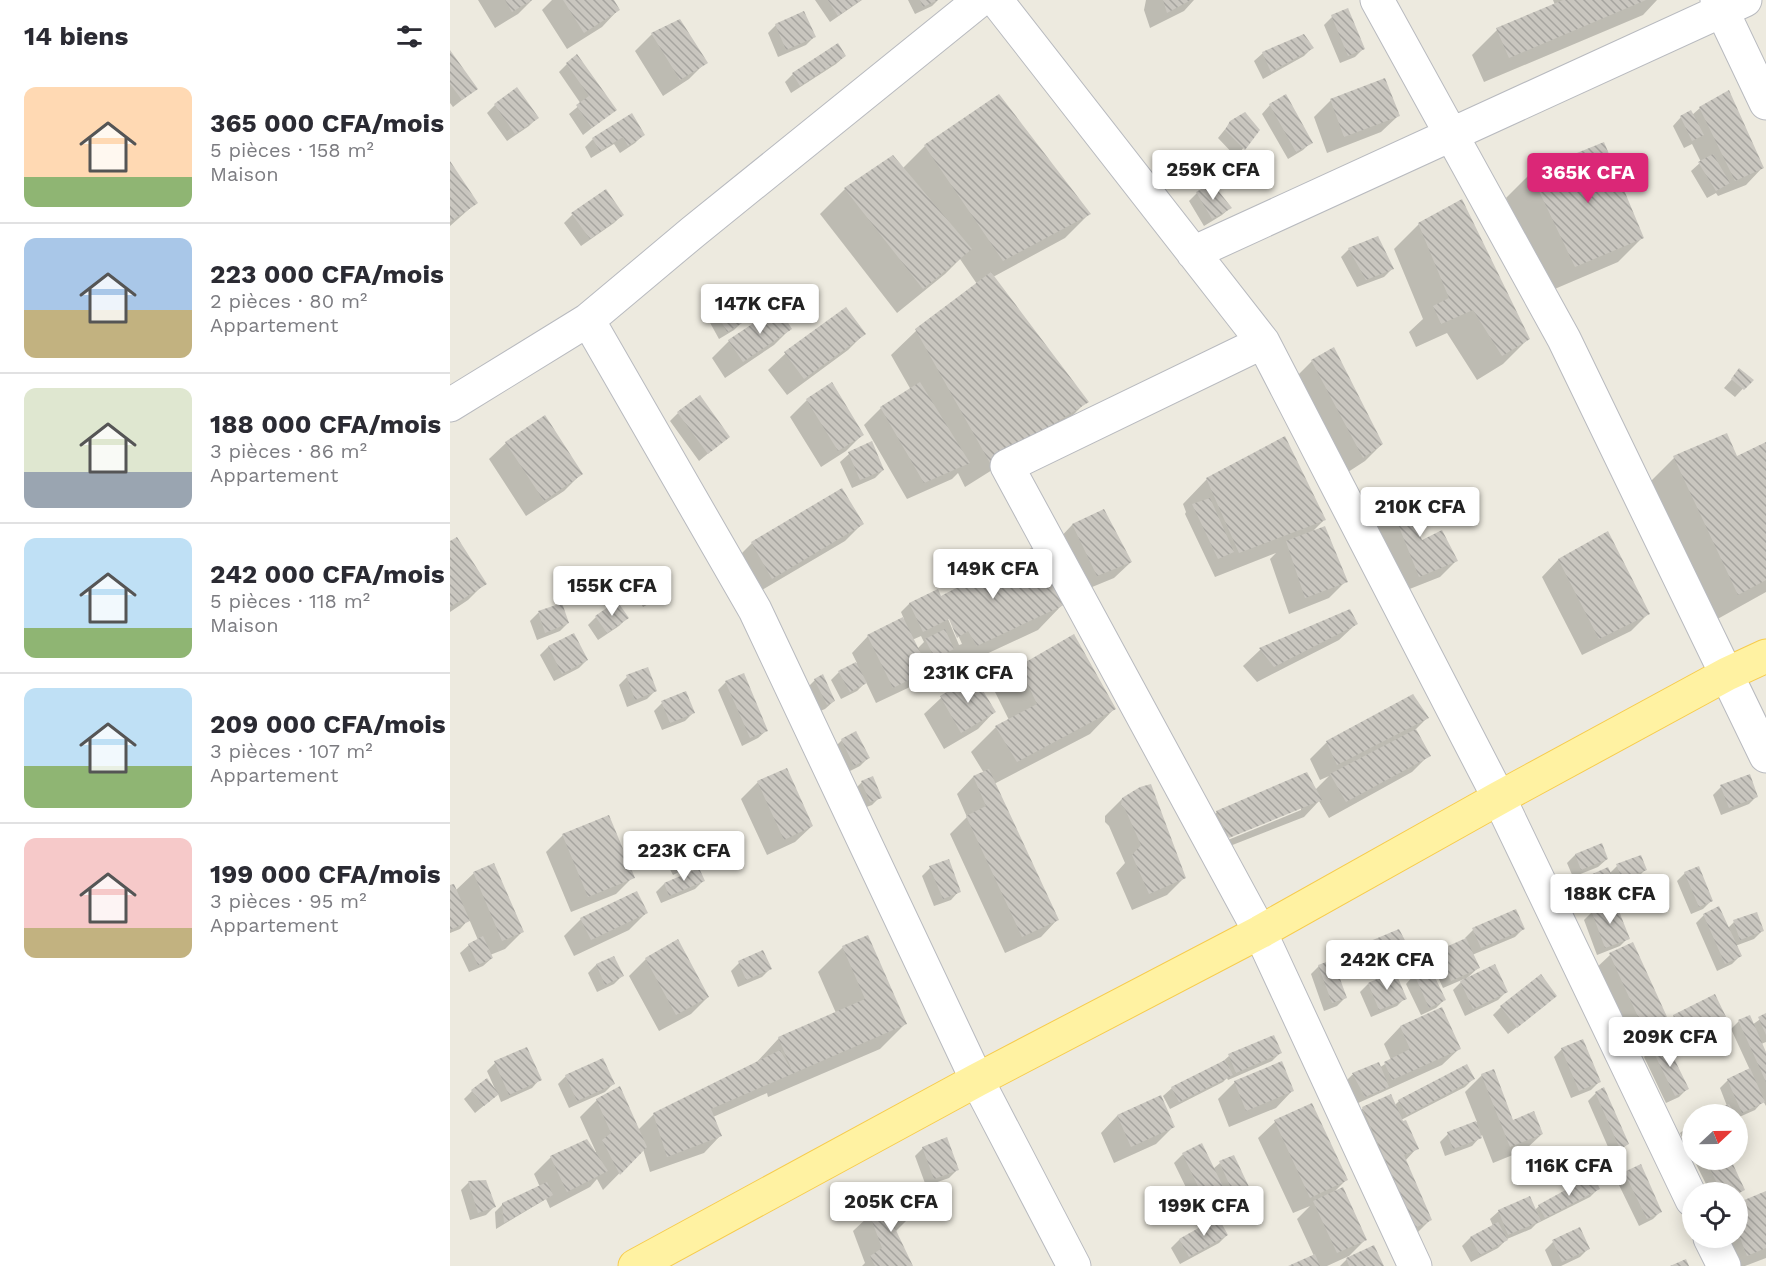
<!DOCTYPE html>
<html lang="fr">
<head>
<meta charset="utf-8">
<style>
	body { margin:0; font-family:"Work Sans",sans-serif; background:#f2f2f3; color:#2b2b33; height:100vh; display:flex; flex-direction:column; font-size:22px; white-space:nowrap }
	* { box-sizing:border-box; margin:0 }
	p { font-size:20px; color:#7c7c81 }
	.icon { flex:none; width:33px; height:33px; fill:none; stroke:currentColor; stroke-width:2; stroke-linecap:round; stroke-linejoin:round }
	.map { position:relative; flex:1; overflow:hidden }
	.side { display:flex; flex-direction:column; background:#fff; width:450px }
	.side>* { flex:none }
	.needle { width:39px; rotate:68deg }
	.buttons { position:absolute; left:1232px; top:1104px; display:grid; gap:12px }
	.buttons a { display:grid; place-items:center; width:66px; height:66px; border-radius:50%; background:#fff; box-shadow:0 3px 15px #0003; font-size:30px }
	.price { position:absolute; translate:-50% -51px; padding:0 14px; border-radius:6px; background:#fff; color:#222; font-size:20px; line-height:39px; filter:drop-shadow(0 2px 3px #0008) }
	.price::after { content:''; position:absolute; left:50%; top:36px; width:18px; height:14px; margin-left:-9px; background:inherit; clip-path:polygon(0 0,100% 0,50% 100%) }
	.price.current { background:#db2777; color:#fff }
	ul { padding:0; list-style:none }
	li { display:flex; align-items:center; gap:18px; height:150px; padding:0 24px }
	li+li { border-top:2px solid #e1e1e2 }
	li span { display:grid; place-items:center; flex:none; width:168px; height:120px; border-radius:12px; color:#555 }
	li>.icon { margin-inline-start:auto }
	span .icon { width:72px; height:72px; fill:#fffc; stroke-width:1 }
	li b { font-size:26px }
	h2 { display:flex; justify-content:space-between; align-items:center; height:72px; padding:0 24px; font-size:26px }
	main { display:flex; flex:1; min-height:0 }
	.map>svg:first-child { display:block }
	.shadow { fill:#0003; fill-rule:evenodd }
	.building { fill:url(#building-back-hatch) }
	.lines { fill:none; stroke-linecap:round; stroke-linejoin:round }
	.minor-casing { stroke:#b8babf; stroke-width:35 }
	.major-casing { stroke:#f7cc4d; stroke-width:35 }
	.minor { stroke:#fff; stroke-width:33 }
	.major { stroke:#fff2a2; stroke-width:33 }
</style>
</head>
<body>
<main>
<section class="side">
<h2>14 biens<svg class="icon" aria-label="filters" viewBox="0 0 24 24"><path d="M4 7h16M4 17h16"/><circle cx="9" cy="7" r="2"/><circle cx="15" cy="17" r="2"/></svg></h2>
<ul>
<li><span style="background:linear-gradient(#ffd9b3 75%,#8fb573 0)"><svg class="icon" aria-label="home" viewBox="0 0 24 24"><path d="M3 11l9-7 9 7M6 9v11h12V9"/></svg></span><div><b>365 000 CFA/mois</b><p>5 pièces · 158 m²</p><p>Maison</p></div></li>
<li><span style="background:linear-gradient(#a9c7e8 60%,#c2b280 0)"><svg class="icon" aria-label="home" viewBox="0 0 24 24"><path d="M3 11l9-7 9 7M6 9v11h12V9"/></svg></span><div><b>223 000 CFA/mois</b><p>2 pièces · 80 m²</p><p>Appartement</p></div></li>
<li><span style="background:linear-gradient(#dfe7d0 70%,#9aa5b1 0)"><svg class="icon" aria-label="home" viewBox="0 0 24 24"><path d="M3 11l9-7 9 7M6 9v11h12V9"/></svg></span><div><b>188 000 CFA/mois</b><p>3 pièces · 86 m²</p><p>Appartement</p></div></li>
<li><span style="background:linear-gradient(#bfe0f5 75%,#8fb573 0)"><svg class="icon" aria-label="home" viewBox="0 0 24 24"><path d="M3 11l9-7 9 7M6 9v11h12V9"/></svg></span><div><b>242 000 CFA/mois</b><p>5 pièces · 118 m²</p><p>Maison</p></div></li>
<li><span style="background:linear-gradient(#bfe0f5 65%,#8fb573 0)"><svg class="icon" aria-label="home" viewBox="0 0 24 24"><path d="M3 11l9-7 9 7M6 9v11h12V9"/></svg></span><div><b>209 000 CFA/mois</b><p>3 pièces · 107 m²</p><p>Appartement</p></div></li>
<li><span style="background:linear-gradient(#f6c9c9 75%,#c2b280 0)"><svg class="icon" aria-label="home" viewBox="0 0 24 24"><path d="M3 11l9-7 9 7M6 9v11h12V9"/></svg></span><div><b>199 000 CFA/mois</b><p>3 pièces · 95 m²</p><p>Appartement</p></div></li>
</ul>
</section>
<div class="map">
<svg width="1316" height="1266" viewBox="0 0 1316 1266">
	<defs>
		<pattern id="building-back-hatch" width="6" height="6" patternUnits="userSpaceOnUse" patternTransform="scale(1.5)"><rect width="6" height="6" fill="#c9c6bf"/><path d="M-1 5l2 2M0 0l6 6M5-1l2 2" fill="none" stroke="#a6a49f"/></pattern>
	</defs>
	<rect width="100%" height="100%" fill="#edeadf"/>
	<path class="shadow" d="M28 0H82L68 14 45 28Z
		M102 0H162L168 10 152 27 117 49 92 10Z
		M365 0H412L380 22Z
		M458 0H488L482 6 465 14Z
		M696 0H744L734 11 700 28 694 10Z
		M1103 0H1207L1193 15 1034 82 1022 55 1047 30 1105 5Z
		M882 17 913 49 905 57 890 63 874 25Z
		M326 25 364 37 356 45 328 57 318 33Z
		M202 34 256 62 239 79 213 96 185 51Z
		M862 48 854 56 813 79 804 61 813 53Z
		M0 52 26 89 3 107 0 103Z
		M395 56 386 64 341 93 335 82 343 74Z
		M117 64 165 110 133 135 119 114 131 104 109 72Z
		M548 96 639 214 615 238 543 277 637 401 612 426 515 487 508 473 502 479 457 499 414 425 431 408 461 390 441 355 466 331 527 284 510 259 495 274 447 313 370 214 395 189 452 169 475 146Z
		M881 100 948 116 931 132 877 153 864 117Z
		M45 105 87 118 79 126 57 141 37 113Z
		M820 105 861 142 853 150 838 159 812 114Z
		M1250 108 1312 168 1296 185 1268 196 1266 193 1257 198 1241 171 1251 162 1242 144 1234 148 1223 126 1231 117 1242 115Z
		M781 122 808 130 786 157 768 138Z
		M193 135 185 143 170 153 164 144 141 158 135 147 143 139Z
		M0 164 26 203 0 226Z
		M1081 173 1193 237 1168 262 1100 291 1056 198Z
		M762 185 780 208 772 215 754 226 739 201 747 193Z
		M122 215H172L164 223 131 246 114 223Z
		M969 224 1078 339 1053 364 1027 380 997 333 966 347 959 332 973 319 944 249Z
		M899 249 942 269 934 277 907 287 891 257Z
		M261 302 292 322 284 330 269 339 253 310Z
		M327 309 340 329 324 345 275 378 262 358 279 341Z
		M414 334 398 350 337 395 318 370 335 354Z
		M862 361 932 444 915 461 895 474 845 378Z
		M1290 370 1301 380 1285 397 1274 388Z
		M381 384 412 435 396 451 371 467 340 417 357 400Z
		M228 413 278 437 249 461 220 421Z
		M56 443 131 474 114 491 76 516 39 459Z
		M421 443 433 470 425 478 402 488 390 462 399 454Z
		M1316 444V592L1255 626 1192 490 1224 458H1287Z
		M757 479 874 520 861 533 896 581 879 598 839 614 820 559 826 553 765 577 735 514 736 512 733 504Z
		M392 490 412 524 395 541 305 594 285 560 302 543Z
		M937 495 971 543 1006 561 990 577 952 592 920 512Z
		M653 511 681 562 664 578 630 592 606 542 622 525Z
		M1157 533 1198 614 1181 631 1132 655 1092 577 1108 560Z
		M0 543 35 583 18 600 0 612Z
		M191 581 217 590 209 598 193 607 183 589Z
		M159 582 181 589 172 598 157 604 151 591Z
		M487 591 490 598 612 605 588 630 502 670 494 657 476 666 477 670 460 687 426 703 416 682 407 691 391 699 381 680 389 672 407 663 402 653 418 636 454 619 451 612 459 604ZM500 617 512 644 509 645 498 619ZM471 636 474 642 467 649 462 640Z
		M111 605 118 623 110 631 87 640 80 621 88 613Z
		M899 611 906 624 889 640 807 682 793 666 810 650Z
		M146 617 177 618 169 626 148 640 138 625Z
		M123 635 137 660 129 668 104 681 90 655 98 647Z
		M570 667 664 709 640 734 544 784 607 920 591 937 555 953 500 834 517 817 507 794 523 777 534 773 521 752 546 727 559 720 545 692Z
		M177 677 205 691 197 699 177 707 169 685Z
		M524 678 544 712 528 729 494 749 474 714 491 698Z
		M365 680 384 701 375 709 368 712 357 688Z
		M276 682 317 730 308 738 292 746 268 690Z
		M963 696 977 718 965 730 979 755 962 772 879 818 869 801 854 817 762 853 750 829 767 812 865 790 879 776 870 780 860 759 876 743ZM851 807V810L773 842 772 839Z
		M212 703 243 713 235 721 212 730 204 711Z
		M392 740 418 758 410 766 396 773 384 748Z
		M308 782 362 826 345 842 317 855 291 799Z
		M412 782 430 797 422 805 411 809 404 790Z
		M1271 787 1307 796 1299 804 1271 815 1263 795Z
		M672 799 734 878 717 895 682 910 666 873 675 863 659 826 655 822V816Z
		M113 835 183 877 166 894 121 912 96 852Z
		M1151 845 1157 859 1148 867 1123 877 1117 863 1125 855Z
		M224 854 247 859 239 867 223 875 216 862Z
		M1167 866 1196 869 1188 877 1164 886 1167 891 1159 899 1132 911 1122 889 1130 881 1159 874Z
		M480 868 509 891 501 900 484 906 472 876Z
		M24 873 72 932 55 949 40 955 42 958 33 966 19 972 10 953 19 945 28 940 19 919 10 929 0 933V887L5 891Z
		M1235 873 1261 901 1253 909 1241 914 1227 881Z
		M253 881 245 889 211 903 206 892 214 884Z
		M1142 912 1178 938 1170 946 1147 955 1134 920Z
		M196 913 179 930 124 956 114 936 131 919Z
		M1254 915 1278 928 1284 922 1312 931 1304 939 1285 946 1290 956 1282 964 1267 971 1246 923Z
		M1073 929 1065 937 1022 955 1028 968 1016 979 1056 992 1048 1000 1015 1016 1003 990 1014 979 993 988 980 960 988 952 1016 939 1015 938 1023 930Z
		M227 941 258 997 241 1014 209 1031 179 976 196 959Z
		M1182 944 1218 1022 1224 1016 1277 1022 1269 1031 1230 1051 1220 1031 1205 1046 1237 1089 1229 1097 1216 1103 1194 1057 1202 1048 1183 1057 1143 971 1160 955Z
		M956 946 948 954 908 972 899 956 907 948Z
		M393 947 455 1024 430 1049 318 1097 317 1093 263 1117 270 1136 254 1153 200 1172 193 1149 153 1190 147 1179 140 1187 100 1208 96 1199 46 1229 45 1212 53 1204 90 1187 84 1174 101 1157 146 1152 130 1117 147 1100 188 1130 204 1114 305 1064 329 1038 386 1013 368 972Z
		M289 963 320 969 312 977 288 987 281 971Z
		M146 965 172 976 164 984 147 992 138 973Z
		M869 966 901 971 889 980 895 998 887 1006 874 1011 861 974Z
		M980 969 994 1000 986 1008 971 1015 956 984 964 975Z
		M918 984 955 998 947 1006 921 1017 910 992Z
		M1097 1004 1058 1034 1043 1015 1051 1007Z
		M991 1009 1009 1049 992 1065 906 1104 894 1083 902 1075 928 1064 929 1068 941 1060 934 1044 950 1027Z
		M1316 1015V1042L1311 1044 1316 1055V1106L1313 1101 1305 1110 1287 1118V1114H1260L1277 1106 1270 1088 1278 1080 1300 1070 1281 1029 1289 1021 1302 1025Z
		M1112 1049 1149 1082 1141 1090 1121 1098 1104 1057Z
		M830 1053 822 1061 778 1080 777 1078 773 1082 720 1109 713 1096 722 1088 770 1064 779 1056Z
		M45 1063 90 1079 82 1088 51 1102 48 1094 25 1113 14 1099 22 1091 45 1089 37 1071Z
		M1032 1075 1062 1122 1092 1134 1075 1150 1043 1163 1032 1135 1022 1146 995 1156 990 1142 998 1134 1027 1122 1015 1092Z
		M116 1076 163 1084 155 1092 119 1108 108 1084Z
		M1023 1079 1015 1087 951 1120 967 1148 955 1161 981 1219 964 1236 896 1125 913 1108 945 1105 949 1101Z
		M785 1082 842 1091 826 1108 779 1127 768 1099Z
		M1146 1093 1177 1144 1169 1152 1162 1156 1138 1101Z
		M710 1097 723 1127 706 1144 664 1163 651 1133 667 1116Z
		M825 1122 897 1179 883 1193 916 1239 899 1256 877 1266H841L864 1256 847 1219 860 1206 843 1213 808 1138Z
		M1242 1123V1145L1237 1148 1230 1133Z
		M751 1145 763 1169 770 1163 805 1204 797 1212 783 1218 775 1201 769 1207 750 1216 724 1163 732 1155Z
		M473 1148 507 1170 499 1178 476 1186 465 1156Z
		M1244 1160H1279L1293 1189 1287 1196V1192H1260Z
		M1175 1173 1211 1211 1203 1219 1189 1226 1167 1181Z
		M19 1182 44 1207 36 1215 20 1220 11 1190Z
		M1148 1189 1140 1197 1086 1224 1081 1229 1057 1239 1048 1248 1021 1262 1012 1246 1020 1238 1043 1226 1040 1219 1049 1211 1085 1210 1089 1206Z
		M1316 1193V1258L1295 1266H1278L1267 1238H1287V1205Z
		M420 1215H462L445 1232 461 1266H412L415 1263 403 1231Z
		M768 1219 777 1235 769 1243 730 1264 721 1248 729 1240Z
		M1103 1242 1138 1249 1130 1257 1111 1266H1102L1095 1250Z
		M897 1259 932 1266H890Z"/>
	<path class="building" d="M55 0H82L62 12Z
		M113 0H164L170 10 134 33Z
		M378 0H411L388 16Z
		M470 0H488L473 7Z
		M713 0H741L717 13Z
		M1113 0H1196L1059 58 1046 28Z
		M898 8 915 49 898 56 881 15Z
		M354 11 366 37 336 50 325 24Z
		M230 19 258 63 230 80 201 33Z
		M854 34 864 48 821 72 812 52Z
		M388 43 396 56 350 86 342 73Z
		M0 50 28 89 12 100 0 84Z
		M127 54 167 110 142 128 126 105 139 96 116 63Z
		M935 78 950 116 894 137 880 99Z
		M67 87 89 118 65 134 44 104Z
		M1279 90 1314 168 1285 181 1249 107Z
		M549 94 641 214 553 261 474 145Z
		M836 94 863 143 846 152 819 104Z
		M1241 110 1254 135 1242 141 1230 116Z
		M795 112 810 130 795 150 775 130 780 121Z
		M182 113 195 135 178 146 173 137 150 151 142 138Z
		M1154 142 1194 238 1125 267 1080 172Z
		M1263 154 1280 183 1266 191 1248 162Z
		M443 155 522 249 473 289 394 188Z
		M0 161 28 203 0 222Z
		M762 183 782 208 762 219 746 192Z
		M156 189 174 215 140 239 121 213Z
		M1012 199 1080 339 1052 356 1023 310 991 324 983 306 999 298 968 223Z
		M928 236 944 269 916 280 898 248Z
		M541 272 639 402 540 463 465 329Z
		M277 291 294 322 277 332 260 301Z
		M328 307 342 329 293 362 278 340Z
		M396 307 416 334 354 379 334 352Z
		M884 347 933 444 913 458 861 360Z
		M1289 368 1304 380 1294 390 1281 379Z
		M382 382 414 435 388 451 356 399Z
		M470 382 520 463 474 483 430 407Z
		M250 395 280 437 258 454 227 412Z
		M95 415 133 474 94 501 55 442Z
		M1277 433 1287 456 1316 442V580L1288 595 1223 456Z
		M835 436 876 520 789 553 756 478Z
		M422 441 434 470 410 480 398 452Z
		M952 487 972 540 992 530 1008 561 969 577 936 494Z
		M392 488 414 524 322 579 301 542Z
		M760 498 784 552 768 559 742 504Z
		M654 509 682 562 647 576 622 524Z
		M875 526 898 582 855 598 836 541Z
		M1158 531 1200 614 1149 639 1108 559Z
		M7 537 37 584 0 607V541Z
		M585 546 614 605 527 646 518 631 507 638 499 619 473 632 459 603 488 589 491 596Z
		M208 571 219 590 201 600 190 580Z
		M175 573 182 590 165 597 158 581Z
		M167 601 179 618 157 633 145 616Z
		M112 603 119 623 95 633 88 611Z
		M900 609 908 624 824 667 809 648Z
		M453 617 479 670 443 688 417 635Z
		M495 629 504 649 485 659 475 639Z
		M124 633 138 660 112 674 98 646Z
		M624 634 666 709 567 762 545 726 587 704 569 666Z
		M406 662 417 683 400 692 388 671Z
		M198 667 207 691 185 700 176 675Z
		M294 673 318 731 300 738 275 681Z
		M373 674 385 701 377 705 364 679Z
		M524 676 546 712 511 733 490 696Z
		M236 691 245 713 220 723 211 701Z
		M963 694 979 718 887 765 876 741Z
		M966 729 981 756 896 802 880 774Z
		M406 731 420 758 404 766 391 739Z
		M337 768 363 826 334 840 307 781Z
		M539 769 609 920 572 937 516 816 536 806 523 776Z
		M857 772 872 800 779 838 766 811Z
		M1300 774 1308 797 1279 808 1270 785Z
		M423 776 432 798 420 802 411 781Z
		M701 784 736 878 699 894 682 855 691 845 675 809 671 805 672 798 690 787Z
		M159 815 185 878 138 897 112 834Z
		M1152 843 1158 859 1131 870 1125 854Z
		M241 844 249 859 232 868 223 853Z
		M1191 855 1197 870 1172 879 1166 864Z
		M499 859 511 892 493 899 479 866Z
		M44 863 74 932 52 941 23 872Z
		M1249 866 1263 901 1249 907 1234 872Z
		M1158 867 1169 891 1140 904 1129 880Z
		M249 868 255 881 219 896 214 883Z
		M4 884 20 921 0 930V885Z
		M187 891 198 913 141 940 130 918Z
		M1165 901 1180 939 1155 948 1141 910Z
		M1269 906 1292 956 1275 964 1253 914Z
		M1066 909 1075 929 1031 948 1022 928Z
		M1307 912 1314 931 1290 940 1283 920Z
		M949 929 958 946 917 965 906 947Z
		M418 935 457 1024 261 1109 272 1136 217 1157 203 1113 330 1050 343 1073 328 1037 415 999 392 946Z
		M33 936 43 958 28 965 18 944Z
		M1016 938 1030 968 1001 981 987 951Z
		M228 939 259 997 226 1015 195 958Z
		M1183 942 1223 1030 1199 1041 1159 953Z
		M313 950 322 969 296 980 288 961Z
		M896 955 902 971 889 976 897 998 882 1003 868 965Z
		M164 956 174 976 155 985 146 964Z
		M1045 964 1058 992 1023 1009 1010 981Z
		M980 967 996 1000 979 1008 964 974Z
		M945 971 957 999 929 1010 918 983Z
		M1091 974 1107 996 1067 1028 1050 1006Z
		M1265 994 1279 1023 1238 1044 1223 1015Z
		M992 1007 1011 1049 942 1080 934 1062 960 1049 950 1026Z
		M1316 1013V1035L1308 1017Z
		M1300 1015 1316 1052V1082L1288 1020Z
		M824 1035 832 1053 786 1073 778 1054Z
		M1133 1039 1151 1082 1129 1091 1111 1048Z
		M1215 1040 1239 1089 1225 1096 1201 1047Z
		M77 1047 92 1080 59 1095 44 1061Z
		M153 1058 165 1084 127 1101 115 1075Z
		M775 1060 783 1075 729 1102 721 1087Z
		M832 1061 844 1091 796 1111 784 1081Z
		M929 1062 939 1087 915 1097 902 1073Z
		M1017 1064 1025 1079 957 1115 948 1100Z
		M1300 1068 1315 1102 1292 1113 1277 1079Z
		M1044 1069 1063 1120 1084 1111 1093 1134 1060 1147 1031 1074Z
		M37 1078 49 1094 34 1106 21 1090Z
		M170 1086 197 1147 170 1175 152 1140 161 1133 146 1099Z
		M1154 1087 1179 1144 1170 1149 1145 1092Z
		M941 1094 953 1121 956 1120 969 1149 954 1155 982 1220 965 1228 912 1107Z
		M711 1095 725 1127 681 1147 667 1115Z
		M862 1103 898 1180 860 1198 824 1120Z
		M1279 1104 1285 1114H1256Z
		M1026 1121 1032 1138 1003 1149 997 1132Z
		M1242 1121V1134L1237 1123Z
		M497 1137 509 1170 484 1179 472 1147Z
		M137 1139 158 1171 117 1192 100 1156Z
		M752 1143 779 1199 759 1209 732 1153Z
		M784 1155 807 1204 791 1211 769 1161Z
		M1256 1160H1281L1295 1190 1287 1194 1271 1192Z
		M1191 1164 1212 1212 1197 1219 1174 1172Z
		M1143 1175 1150 1189 1095 1218 1088 1205Z
		M36 1180 46 1207 28 1213 18 1181Z
		M97 1182 103 1195 54 1223 52 1203Z
		M893 1187 917 1240 887 1253 863 1201Z
		M1316 1191V1248L1297 1256 1287 1230V1203Z
		M457 1194 464 1216 443 1224 463 1266H425L420 1256 432 1248 419 1213Z
		M1080 1196 1091 1221 1058 1235 1048 1210Z
		M768 1217 778 1235 739 1257 729 1239Z
		M1048 1222 1058 1240 1030 1255 1020 1237Z
		M1130 1227 1140 1249 1112 1262 1102 1240Z
		M924 1245 934 1266H899L896 1258Z
		M865 1254 870 1266H838Z
		M1236 1259 1239 1266H1220Z"/>
	<g class="lines">
		<defs>
			<path id="minor" d="M546 0 813 342 1049 798 1242 1200
				M927 0 1114 339 1316 756
				M1267 0 1316 103
				M743 253 1295 0
				M138 320 305 610 527 1080 624 1266
				M813 342 557 466 810 932 965 1266
				M0 405 138 320 243 232 530 0
				M1260 1238 1274 1266"/>
			<path id="major" d="M185 1266 527 1080 810 932 1049 798 1277 674 1316 656"/>
		</defs>
		<use href="#minor" class="minor-casing"/>
		<use href="#major" class="major-casing"/>
		<use href="#minor" class="minor"/>
		<use href="#major" class="major"/>
	</g>
</svg>
<div class="buttons">
<a><svg class="needle" viewBox="-14 -14 28 28"><path d="M0-13l5 13h-10z" fill="#e53935"/><path d="M0 13l5-13h-10z" fill="#7c7c81"/></svg></a>
<a><svg class="icon" aria-label="locate" viewBox="0 0 24 24"><circle cx="12" cy="12" r="6"/><path d="M12 2v4M12 18v4M2 12h4M18 12h4"/></svg></a>
</div>
<b class="price" style="left:763px;top:201px">259K CFA</b>
<b class="price current" style="left:1138px;top:204px">365K CFA</b>
<b class="price" style="left:310px;top:335px">147K CFA</b>
<b class="price" style="left:970px;top:538px">210K CFA</b>
<b class="price" style="left:543px;top:600px">149K CFA</b>
<b class="price" style="left:162px;top:617px">155K CFA</b>
<b class="price" style="left:518px;top:704px">231K CFA</b>
<b class="price" style="left:234px;top:882px">223K CFA</b>
<b class="price" style="left:1160px;top:925px">188K CFA</b>
<b class="price" style="left:937px;top:991px">242K CFA</b>
<b class="price" style="left:1220px;top:1068px">209K CFA</b>
<b class="price" style="left:1119px;top:1197px">116K CFA</b>
<b class="price" style="left:441px;top:1233px">205K CFA</b>
<b class="price" style="left:754px;top:1237px">199K CFA</b>
</div>
</main>
</body>
</html>
